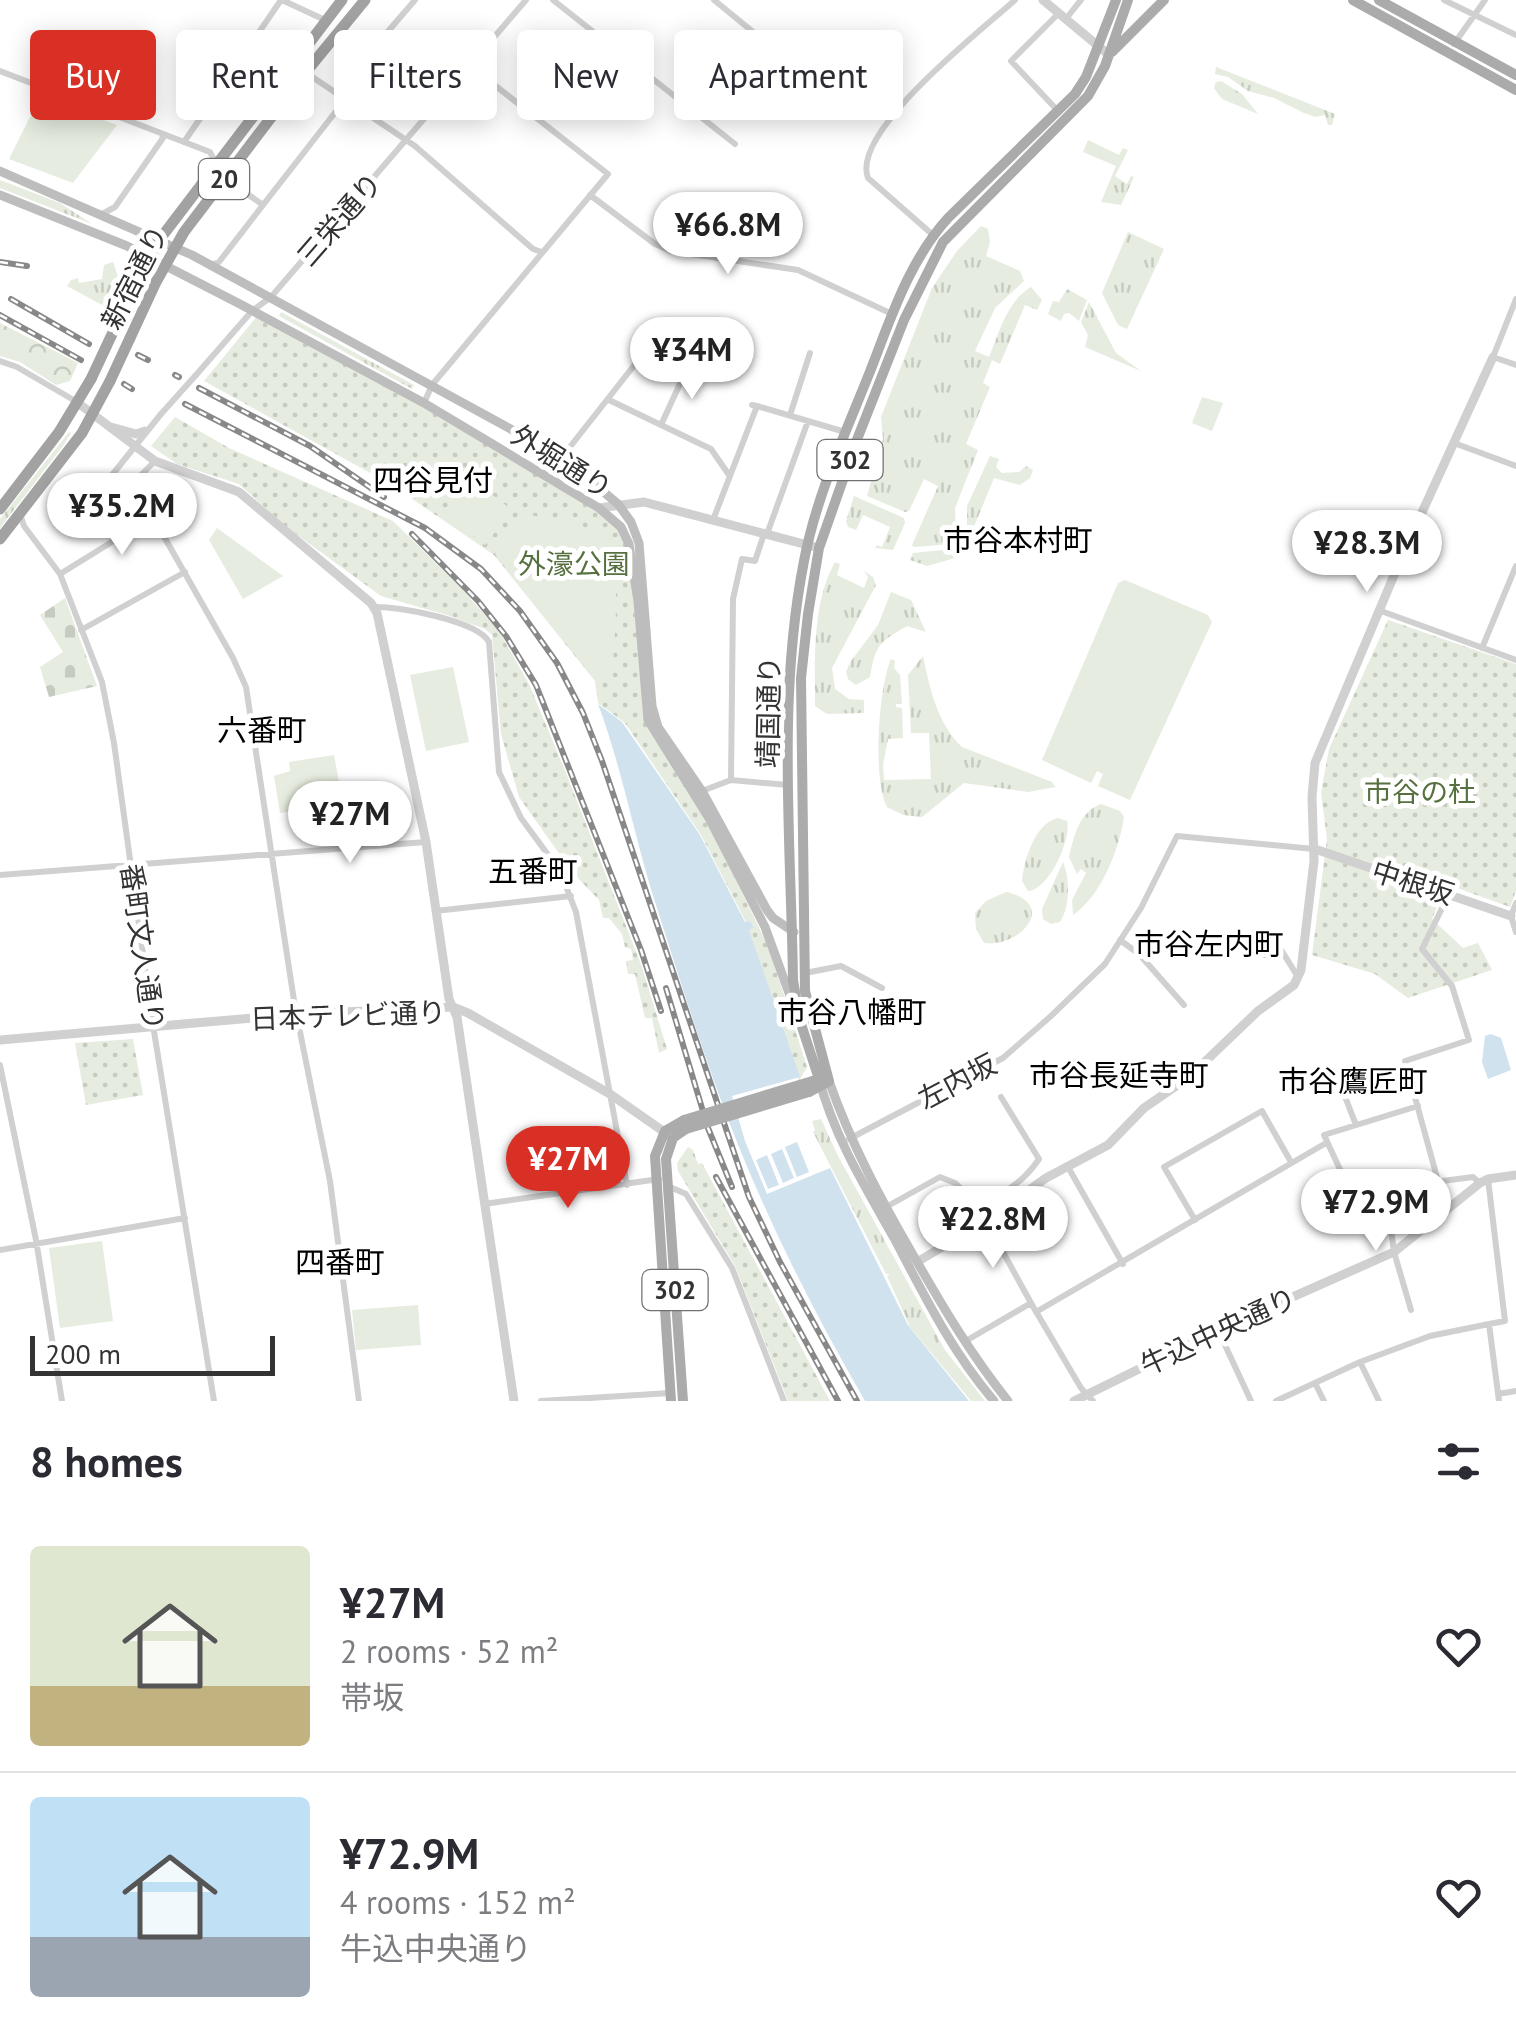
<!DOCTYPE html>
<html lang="en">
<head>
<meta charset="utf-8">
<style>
	body { margin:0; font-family:"PT Sans","Noto Sans JP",sans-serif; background:#f7f7f7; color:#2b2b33; height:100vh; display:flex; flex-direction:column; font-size:38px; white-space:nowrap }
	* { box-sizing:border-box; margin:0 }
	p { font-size:32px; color:#7c7c81 }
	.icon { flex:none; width:55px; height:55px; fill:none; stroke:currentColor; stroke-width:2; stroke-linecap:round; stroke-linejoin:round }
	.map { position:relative; height:1401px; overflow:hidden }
	.side { display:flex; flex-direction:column; background:#fff; flex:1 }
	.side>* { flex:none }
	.top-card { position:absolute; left:30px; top:30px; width:1000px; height:90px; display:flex; gap:20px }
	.scale { position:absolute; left:30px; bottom:25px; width:245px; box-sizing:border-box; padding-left:10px; border:5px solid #333; border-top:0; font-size:28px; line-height:35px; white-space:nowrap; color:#333; -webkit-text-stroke:8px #fff; paint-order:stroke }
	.price { position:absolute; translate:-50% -85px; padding:0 22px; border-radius:35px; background:#fff; color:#222; font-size:32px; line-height:65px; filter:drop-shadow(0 2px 5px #0008) }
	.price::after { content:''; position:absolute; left:50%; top:60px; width:30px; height:22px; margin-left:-15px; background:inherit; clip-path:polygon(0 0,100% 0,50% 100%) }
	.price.on { background:#d93025; color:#fff }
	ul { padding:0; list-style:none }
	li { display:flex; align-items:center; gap:30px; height:250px; padding:0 30px }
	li+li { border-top:2px solid #e1e1e2 }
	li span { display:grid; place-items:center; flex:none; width:280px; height:200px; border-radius:10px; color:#555 }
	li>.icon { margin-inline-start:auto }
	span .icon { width:120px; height:120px; fill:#fffc; stroke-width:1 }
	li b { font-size:42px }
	h2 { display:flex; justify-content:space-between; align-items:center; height:120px; padding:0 30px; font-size:42px }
	.tag { padding:0 35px; border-radius:10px; background:#fff; box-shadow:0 5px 25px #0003; font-size:35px; line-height:90px }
	.tag.on { background:#d93025; color:#fff }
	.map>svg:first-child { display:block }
	.grass { fill:url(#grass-tufts) }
	.forest { fill:url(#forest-crowns) }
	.cemetery { fill:url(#cemetery-stones) }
	.park { fill:url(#park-dots) }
	.garden { fill:#e6ecdf }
	.water { fill:#cfe2ee }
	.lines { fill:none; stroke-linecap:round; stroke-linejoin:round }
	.minor { stroke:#d0d0d0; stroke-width:6 }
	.tertiary { stroke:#d0d0d0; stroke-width:9 }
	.secondary { stroke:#bdbdbd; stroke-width:9 }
	.primary { stroke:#ababab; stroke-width:10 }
	.trunk { stroke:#a2a2a2; stroke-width:11 }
	.rail-casing { stroke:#888; stroke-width:6 }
	.rail { stroke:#fff; stroke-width:2.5; stroke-dasharray:8; stroke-linecap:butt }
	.minor-bridge { stroke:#d0d0d0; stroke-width:6 }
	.primary-bridge { stroke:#ababab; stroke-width:10 }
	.trunk-bridge { stroke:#a2a2a2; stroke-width:11 }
	.labels { text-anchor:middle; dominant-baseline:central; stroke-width:10; stroke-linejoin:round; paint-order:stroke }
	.shield { fill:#fff; stroke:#707070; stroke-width:2.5 }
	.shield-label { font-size:25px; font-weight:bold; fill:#333 }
	.street-label { font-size:28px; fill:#333; stroke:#fff }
	.park-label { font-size:28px; fill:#56703f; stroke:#fff }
	.neighbourhood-label { font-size:30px; fill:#000; stroke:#fff }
</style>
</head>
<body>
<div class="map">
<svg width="1516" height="1401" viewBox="0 0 1516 1401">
	<defs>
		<pattern id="grass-tufts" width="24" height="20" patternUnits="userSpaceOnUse" patternTransform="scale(2.5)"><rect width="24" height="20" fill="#e6ecdf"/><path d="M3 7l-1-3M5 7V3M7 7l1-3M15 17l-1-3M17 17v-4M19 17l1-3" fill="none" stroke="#c6cbc0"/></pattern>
		<pattern id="forest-crowns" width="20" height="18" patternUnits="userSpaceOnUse" patternTransform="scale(2.5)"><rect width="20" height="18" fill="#e6ecdf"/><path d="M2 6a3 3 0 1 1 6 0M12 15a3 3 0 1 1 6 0" fill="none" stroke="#c6cbc0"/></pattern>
		<pattern id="cemetery-stones" width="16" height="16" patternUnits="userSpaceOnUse" patternTransform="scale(2.5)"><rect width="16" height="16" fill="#e6ecdf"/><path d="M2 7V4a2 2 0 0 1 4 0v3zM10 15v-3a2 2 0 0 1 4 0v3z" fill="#c6cbc0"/></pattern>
		<pattern id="park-dots" width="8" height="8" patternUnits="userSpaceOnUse" patternTransform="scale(2.5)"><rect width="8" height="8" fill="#e6ecdf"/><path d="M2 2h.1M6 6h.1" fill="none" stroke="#c6cbc0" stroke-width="1.8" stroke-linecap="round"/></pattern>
	</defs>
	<rect width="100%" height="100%" fill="#fff"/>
	<path class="grass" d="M1216 67 1335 114 1332 125H1328L1325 115 1316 117 1304 113 1274 98 1248 91 1228 77 1215 74Z
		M1221 81 1242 94 1258 114 1222 99 1214 88 1216 82Z
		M1088 140 1119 155 1123 148 1128 150 1115 176 1127 184 1131 176 1134 177 1121 205 1101 202 1116 166 1083 152Z
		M0 180 60 203 92 224 0 188Z
		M981 226 988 229 990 242 986 256 1020 271 1024 281 995 308 975 351 989 357C999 333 1007 301 1031 287L1042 300 1037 310 1025 305 1000 364 992 360 983 383 990 387 966 444 978 450 955 508 956 533 952 534V544L914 547 912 545 938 486 924 479 909 511 905 512 867 496 883 439 881 417 932 288 957 251Z
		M1128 232 1164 249 1127 329 1118 325 1102 293Z
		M113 262 119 279 104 306 67 286 71 280 78 278 79 283 102 279 104 265Z
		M1067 289 1087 300 1079 321 1069 313 1064 314 1061 321 1048 314 1053 301 1059 302Z
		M1089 302 1116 353 1141 371 1085 347 1088 335 1081 322Z
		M281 312 414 385 412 389 279 316Z
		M69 432 71 433 63 446 0 528V519Z
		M990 456 999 459 996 467 1002 473 1019 472 1026 466 1033 470 1030 478 1020 485 994 478 973 529 967 530V506Z
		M854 496 904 518 905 523 893 550 875 548 877 545 882 547 890 527 863 515 856 530 848 527 846 521Z
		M953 549 955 558 927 566 910 560 913 553Z
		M835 562 840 564 837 575 864 588 868 577 864 571 873 577 876 585 832 668 835 689 849 699 864 700V713L827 714 815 706C815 659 812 603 835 562Z
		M891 592 911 600 926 632 907 626C878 643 876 644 870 677L856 685 848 679 846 672 851 661 878 625Z
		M923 656C930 689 937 723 962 747L1052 782 1055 787 1029 792 964 783 922 817 903 815 887 807C872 779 879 686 891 659L895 661 894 668 900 675 902 704H896V707L902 708 903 738 888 739 883 765 884 780 931 779 929 733H911L908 675Z
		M1101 804 1120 811 1124 817C1119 850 1101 896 1073 915L1072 900 1086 873 1081 869 1077 874 1069 857C1074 836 1079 812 1101 804Z
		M1058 818 1067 821C1072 838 1049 890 1028 891L1022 881C1024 860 1035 823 1058 818Z
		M1063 862C1070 878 1070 907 1060 922L1051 924 1043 919 1042 909Z
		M1006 892C1059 904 1020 948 984 943L976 929 975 913 986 901Z
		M821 1119 837 1154 945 1350 985 1401H971L910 1327 887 1276 890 1274H886L813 1132 815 1130 812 1121Z"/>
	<path class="forest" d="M0 323 78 363 70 381 56 385 20 362 0 356Z"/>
	<path class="cemetery" d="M65 598 97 686 49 697 40 667 63 652 40 615Z"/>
	<path class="park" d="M258 315 424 403 613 522 629 544 645 722 697 801 769 948 807 1067 799 1081 749 930 754 926 750 921 746 922 701 835 625 723 598 703 595 681 494 555 392 485 204 381Z
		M175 417 229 448 393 521 462 589 499 631 529 684 566 773 642 967 667 1049 659 1053 652 1018H645L635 974H628L626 961 633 960 631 949 625 947 622 934 609 918H603L599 900 573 873 519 797 501 734 492 635 485 629 450 616 381 596 285 526 239 484 177 464 151 446Z
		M1388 620 1516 664V891L1510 907 1446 884 1432 919 1463 948 1478 943 1492 970 1408 998 1375 974 1312 955 1327 839 1321 793 1329 749Z
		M133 1039 143 1095 86 1105 75 1043Z
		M688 1147 693 1150 698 1164 702 1163 830 1401H788L735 1266 678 1171 677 1163Z"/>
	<path class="garden" d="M40 97 117 125 73 183 9 159Z
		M1202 397 1223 403 1212 431 1192 423Z
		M476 482 512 510 485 545 449 517Z
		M525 514C545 518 585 523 601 535 624 551 614 640 613 667L595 680 495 554Z
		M217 528 283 576 243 599 209 540Z
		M1125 580 1208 615 1212 622 1130 800 1098 786 1103 774 1097 771 1091 783 1042 760 1118 583Z
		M453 667 469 742 426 751 410 675Z
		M334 755 343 804 280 813 274 776 290 771 289 762Z
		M102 1241 113 1321 60 1328 49 1248Z
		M418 1305 421 1345 356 1350 352 1310Z"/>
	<path class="water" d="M598 704 622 722 700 835 745 922 750 921 754 927 749 930 800 1077 732 1096 745 1141 767 1194 830 1168 908 1325 969 1401H865C813 1311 765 1216 728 1119 701 1048 678 974 655 902 634 836 622 768 598 704Z
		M1491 1034 1501 1038 1511 1070 1488 1079 1482 1062 1485 1036Z
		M797 1142 809 1172 797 1177 785 1147Z
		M782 1149 794 1178 783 1183 771 1154Z
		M767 1155 779 1185 768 1189 756 1160Z"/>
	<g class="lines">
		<path class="minor" d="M282 0 325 20
			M553 0 735 144
			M714 0 797 68
			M1444 0 1516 35
			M1058 14 1011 61 1059 112
			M1065 20 1081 0
			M384 36 453 83
			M1454 44 1485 0
			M293 64 415 146 533 249 542 252
			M0 71 210 152 216 163
			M340 98 384 36 415 0
			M184 142 281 0
			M225 178 263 205 344 101
			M590 195 655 244 671 251 798 270 892 314
			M102 214 115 207 163 138 162 134
			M933 235 868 178C850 132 982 30 1015 0
			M211 265 219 262 263 205
			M1516 299 1493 357 1516 365
			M0 361 17 367 77 402
			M196 375 252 311 271 297 526 0
			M609 400 711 449 729 475
			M424 403 432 385 608 174 469 65
			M757 406 845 432
			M161 414 112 475 162 533 233 658 246 687 295 1007 330 1181 359 1401
			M790 415 810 353
			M661 425 689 364
			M1454 443 1516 466
			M562 457 647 349 689 352
			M124 486 133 483 155 461
			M21 517 24 526 60 574 102 682 114 743 152 1019 214 1401
			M713 520 757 406 752 405
			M767 534 808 421
			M60 574 149 519
			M374 607C398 606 478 621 489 642L499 772 521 818 560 871 576 912 627 1185
			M1381 611 1516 660
			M81 630 185 572
			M1482 648 1516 566
			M731 780 733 599 742 559 755 561 764 534
			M702 791 731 780 788 785
			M0 875 426 842
			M1516 903 1511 916 1516 932
			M435 911 571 896
			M1120 940 1139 954 1184 1005
			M1265 955 1280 948 1298 977
			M805 973 841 966 882 988
			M0 1065 36 1240 62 1401
			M1145 1076 1150 1070 1167 1092
			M1344 1094 1356 1125
			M1418 1106 1324 1135 1351 1193 1473 1177 1480 1183
			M849 1139 1003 1058 1051 1016 1105 964 1141 908 1177 836 1314 849
			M1068 1167 1123 1264
			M1488 1179 1505 1321 1489 1324 1499 1401
			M1438 1181 1405 1061 1469 1040 1452 986 1422 949 1449 894
			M670 1187 686 1194 732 1268 784 1401
			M1386 1189 1394 1252 1411 1310
			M484 1204 659 1179
			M886 1207 940 1177 955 1183 974 1201C1000 1200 1025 1180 1039 1159L1001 1097
			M1195 1220 1164 1167 1262 1111 1291 1162
			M986 1221 1031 1303
			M0 1250 185 1218
			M1036 1312 1326 1143
			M1218 1330 1251 1401
			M964 1342 1031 1303 1081 1388 1093 1401
			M1360 1362 1379 1401
			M1315 1383 1324 1401
			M1498 1394 1516 1391
			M541 1401 670 1393
			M1276 1401 1360 1362 1430 1336 1489 1324"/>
		<path class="tertiary" d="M1043 0 1109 55
			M78 403 155 461 239 492 371 603 377 613 426 842 449 999 457 1017 514 1401
			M111 427 136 434 145 431
			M599 508 644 502 819 548
			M1315 849 1511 916
			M0 1040 298 1014 453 1007 468 1013 610 1094 670 1136
			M917 1262 986 1221 1046 1178 1108 1145 1144 1108 1189 1077 1258 1011 1294 985 1301 970 1314 861 1312 797 1315 763 1403 554 1493 357
			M1074 1401 1218 1330 1394 1252 1480 1183 1488 1179 1516 1175"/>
		<path class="secondary" d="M0 171 192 255 562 457 618 504 631 522 639 543 652 706 658 727 702 791 767 910 773 918 794 932
			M0 195 127 246 238 303 424 403 599 508 621 527 629 544 638 601 648 720 709 818 765 927 797 1015
			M994 1401C952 1352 924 1295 894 1238 865 1187 834 1136 819 1079L829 1081C851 1144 882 1202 916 1260 944 1309 972 1356 1008 1401"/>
		<path class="primary" d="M1353 0 1516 90
			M1379 0 1516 75
			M1112 52 1164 0
			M806 1083 819 1079 800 1021 793 980C791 841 777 698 804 561 816 497 845 434 869 374 890 321 908 262 948 218L1075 94 1086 77 1116 0
			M809 1092 829 1081 805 991 801 678 808 614 819 548 858 437 904 320 943 242 1088 96 1105 66 1128 0
			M671 1401 655 1156 665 1131 684 1120
			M683 1401 666 1159 673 1138 686 1129"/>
		<path class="trunk" d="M114 330 160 239 342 0
			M130 338 156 282 184 232 305 73 365 0
			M0 509 59 432 91 379
			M0 539 82 433 110 381"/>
		<defs>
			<path id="rail" d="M0 262 27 266
				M11 299 89 344
				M0 315 81 360
				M138 355 148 360
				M175 375 179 377
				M124 384 132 389
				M199 388 310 446 384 497
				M185 404 425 528 481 569 520 611 557 663 583 713 602 761 749 1197 780 1262 857 1401
				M412 534 478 601 506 636 536 685 641 950 661 1011
				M666 988 708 1128 732 1187
				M716 1177 838 1401"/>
		</defs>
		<use href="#rail" class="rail-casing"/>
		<use href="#rail" class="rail"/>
		<path class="minor-bridge" d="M161 414 196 375"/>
		<path class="primary-bridge" d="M684 1120 806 1083
			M686 1129 809 1092"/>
		<path class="trunk-bridge" d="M91 379 114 330
			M110 381 130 338"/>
	</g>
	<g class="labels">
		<g class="shield">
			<rect x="199" y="159" width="50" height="40" rx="8"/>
			<rect x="817.5" y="440" width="65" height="40" rx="8"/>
			<rect x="642.5" y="1270" width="65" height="40" rx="8"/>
		</g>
		<g class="shield-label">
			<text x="224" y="179">20</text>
			<text x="850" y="460">302</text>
			<text x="675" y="1290">302</text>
		</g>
		<g class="street-label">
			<text transform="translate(339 219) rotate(-49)">三栄通り</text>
			<text transform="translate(134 277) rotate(-63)">新宿通り</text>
			<text transform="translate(562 461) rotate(32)">外堀通り</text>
			<text transform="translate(768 712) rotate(-89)">靖国通り</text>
			<text transform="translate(1413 882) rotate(18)">中根坂</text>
			<text transform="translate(143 947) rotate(82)">番町文人通り</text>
			<text transform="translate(348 1015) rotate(-2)">日本テレビ通り</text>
			<text transform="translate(957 1081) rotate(-28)">左内坂</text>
			<text transform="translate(1218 1331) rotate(-25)">牛込中央通り</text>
		</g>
		<g class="park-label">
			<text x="574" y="563">外濠公園</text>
			<text x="1420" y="791">市谷の杜</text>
		</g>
		<g class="neighbourhood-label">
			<text x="433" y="479">四谷見付</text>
			<text x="1018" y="539">市谷本村町</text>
			<text x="262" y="729">六番町</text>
			<text x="533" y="870">五番町</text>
			<text x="1209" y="943">市谷左内町</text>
			<text x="852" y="1011">市谷八幡町</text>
			<text x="1119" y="1074">市谷長延寺町</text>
			<text x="1353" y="1080">市谷鷹匠町</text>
			<text x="340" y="1261">四番町</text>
		</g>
	</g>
</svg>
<div class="scale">200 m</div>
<b class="price" style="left:728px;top:277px">¥66.8M</b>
<b class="price" style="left:692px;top:402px">¥34M</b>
<b class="price" style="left:122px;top:558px">¥35.2M</b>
<b class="price" style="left:1367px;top:595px">¥28.3M</b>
<b class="price" style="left:350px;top:866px">¥27M</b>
<b class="price on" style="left:568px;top:1211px">¥27M</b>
<b class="price" style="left:1376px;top:1254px">¥72.9M</b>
<b class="price" style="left:993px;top:1271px">¥22.8M</b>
<div class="top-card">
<a class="tag on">Buy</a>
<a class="tag">Rent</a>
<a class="tag">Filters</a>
<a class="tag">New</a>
<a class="tag">Apartment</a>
</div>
</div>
<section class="side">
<h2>8 homes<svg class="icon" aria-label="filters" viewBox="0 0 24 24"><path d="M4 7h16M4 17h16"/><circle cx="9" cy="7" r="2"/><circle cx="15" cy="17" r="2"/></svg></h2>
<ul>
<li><span style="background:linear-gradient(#dfe7d0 70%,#c2b280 0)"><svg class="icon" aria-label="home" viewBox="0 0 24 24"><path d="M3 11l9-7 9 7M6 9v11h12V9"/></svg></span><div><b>¥27M</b><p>2 rooms · 52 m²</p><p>帯坂</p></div><svg class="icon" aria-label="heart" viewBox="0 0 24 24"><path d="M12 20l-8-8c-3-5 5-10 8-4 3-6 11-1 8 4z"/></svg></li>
<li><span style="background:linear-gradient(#bfe0f5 70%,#9aa5b1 0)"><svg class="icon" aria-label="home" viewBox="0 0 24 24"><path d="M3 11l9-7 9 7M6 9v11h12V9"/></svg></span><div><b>¥72.9M</b><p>4 rooms · 152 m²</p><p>牛込中央通り</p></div><svg class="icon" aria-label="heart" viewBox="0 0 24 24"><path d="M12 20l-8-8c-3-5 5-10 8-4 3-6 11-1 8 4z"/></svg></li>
</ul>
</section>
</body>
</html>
